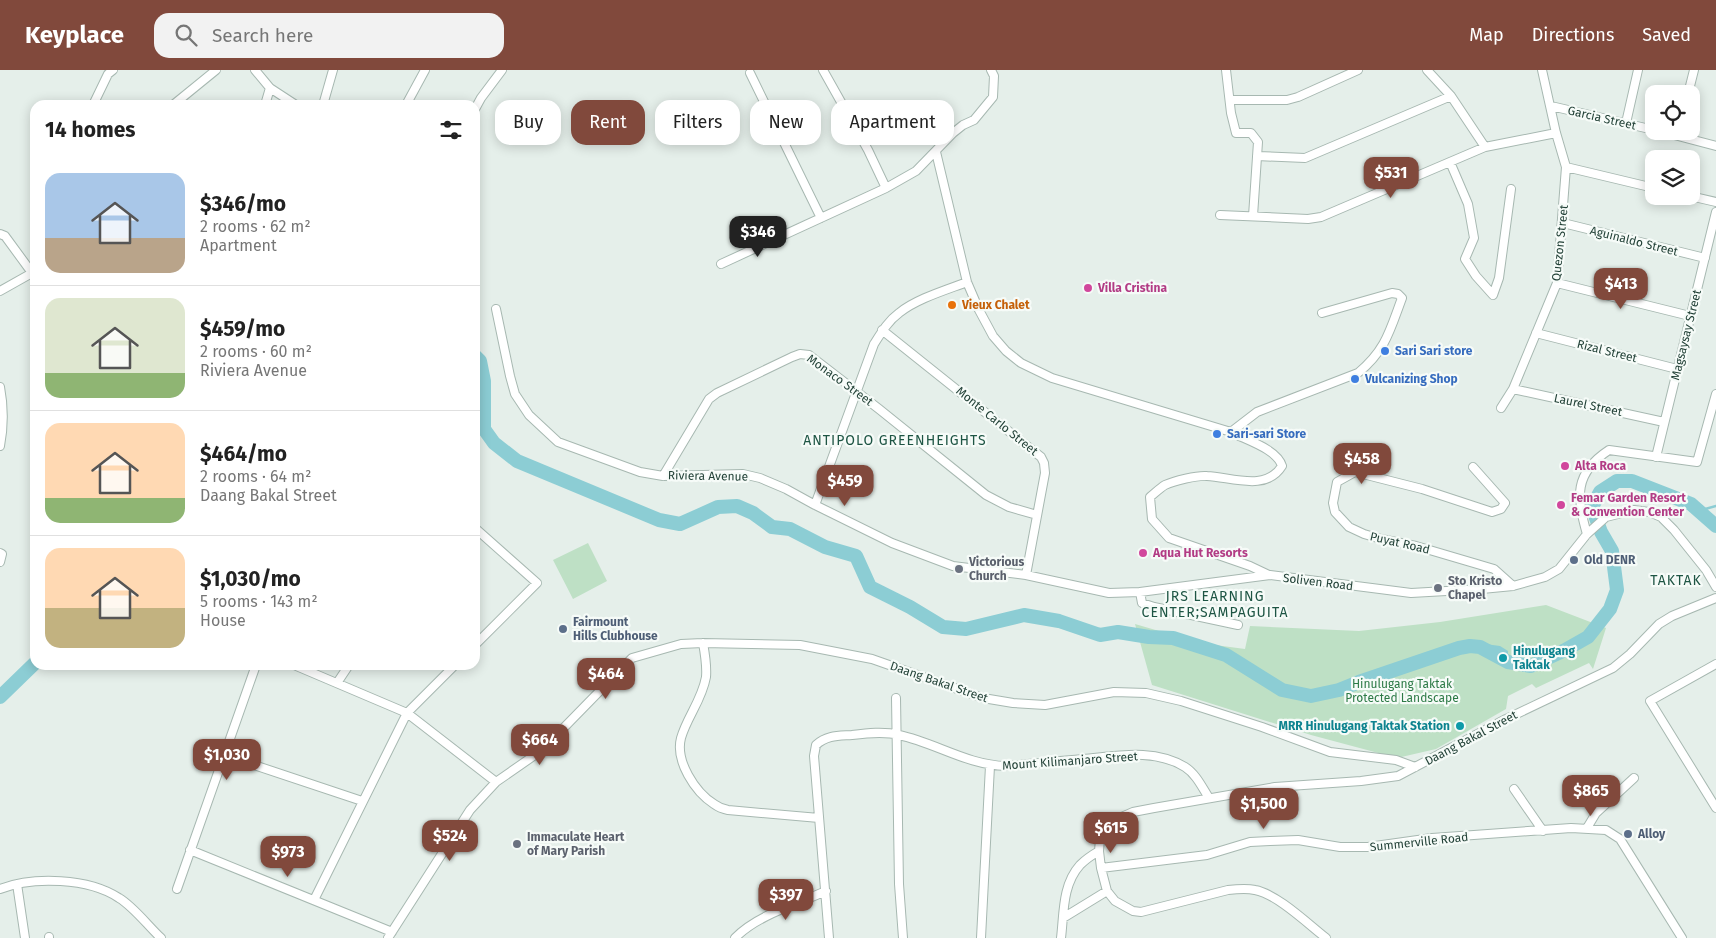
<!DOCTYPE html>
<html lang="en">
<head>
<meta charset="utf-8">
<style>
	body { margin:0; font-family:"Fira Sans",sans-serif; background:#f2f2f2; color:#222; height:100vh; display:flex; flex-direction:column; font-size:19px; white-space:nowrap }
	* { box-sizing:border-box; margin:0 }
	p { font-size:16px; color:#767676 }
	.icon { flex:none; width:28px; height:28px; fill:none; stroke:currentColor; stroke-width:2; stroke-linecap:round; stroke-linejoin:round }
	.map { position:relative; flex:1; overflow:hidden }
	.side { position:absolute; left:30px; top:30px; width:450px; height:570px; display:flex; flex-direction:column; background:#fff; border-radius:15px; box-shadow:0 2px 12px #0003 }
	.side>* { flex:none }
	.guide { position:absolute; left:495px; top:30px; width:475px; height:45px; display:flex; gap:10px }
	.buttons { position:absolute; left:1645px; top:15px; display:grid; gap:10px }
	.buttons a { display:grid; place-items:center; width:55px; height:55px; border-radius:10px; background:#fff; box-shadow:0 2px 12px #0003; font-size:25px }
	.price { position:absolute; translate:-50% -42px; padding:0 11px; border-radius:10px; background:#81493c; color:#fff; font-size:16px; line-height:32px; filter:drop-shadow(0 1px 2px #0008) }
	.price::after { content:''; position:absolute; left:50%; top:30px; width:15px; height:11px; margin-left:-8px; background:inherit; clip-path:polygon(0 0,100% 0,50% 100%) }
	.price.on { background:#222; color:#fff }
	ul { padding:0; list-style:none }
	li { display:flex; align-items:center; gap:15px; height:125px; padding:0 15px }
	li+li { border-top:1px solid #e0e0e0 }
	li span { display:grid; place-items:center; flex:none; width:140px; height:100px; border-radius:15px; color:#555 }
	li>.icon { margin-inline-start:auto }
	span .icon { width:60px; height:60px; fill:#fffc; stroke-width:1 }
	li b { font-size:21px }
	h2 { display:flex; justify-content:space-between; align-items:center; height:60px; padding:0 15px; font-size:21px }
	.tag { padding:0 18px; border-radius:15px; background:#fff; box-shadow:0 2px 12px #0003; font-size:18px; line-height:45px }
	.tag.on { background:#81493c; color:#fff }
	header { display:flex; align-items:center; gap:30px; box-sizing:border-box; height:70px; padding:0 25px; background:#81493c; color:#fff }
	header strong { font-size:24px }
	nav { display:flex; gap:28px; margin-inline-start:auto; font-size:18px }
	.search { width:350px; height:45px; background:#f2f2f2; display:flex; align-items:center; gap:12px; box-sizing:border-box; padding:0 18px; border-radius:15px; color:#767676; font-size:19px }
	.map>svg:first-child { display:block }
	.green { fill:#bee0c5 }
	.water { fill:#8ccdd4 }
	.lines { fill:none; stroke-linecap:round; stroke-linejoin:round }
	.stream { stroke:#8ccdd4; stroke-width:2.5 }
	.river { stroke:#8ccdd4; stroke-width:14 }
	.minor-casing { stroke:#a7b8b1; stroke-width:10 }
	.minor { stroke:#fff; stroke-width:8 }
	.hotel-dot { fill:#d1479c; stroke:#f6fbf8; stroke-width:2 }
	.food-dot { fill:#e8710a; stroke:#f6fbf8; stroke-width:2 }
	.shop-dot { fill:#3f7fe0; stroke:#f6fbf8; stroke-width:2 }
	.service-dot { fill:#5c6f8a; stroke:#f6fbf8; stroke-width:2 }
	.worship-dot { fill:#6b7280; stroke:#f6fbf8; stroke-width:2 }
	.culture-dot { fill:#0f9aa8; stroke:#f6fbf8; stroke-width:2 }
	.labels { text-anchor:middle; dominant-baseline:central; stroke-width:4.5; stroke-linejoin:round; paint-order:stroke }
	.street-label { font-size:12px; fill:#234238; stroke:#f6fbf8 }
	.hotel-label { font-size:12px; font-weight:bold; fill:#b23c85; stroke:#f6fbf8; text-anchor:start }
	.food-label { font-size:12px; font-weight:bold; fill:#c56008; stroke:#f6fbf8; text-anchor:start }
	.shop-label { font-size:12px; font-weight:bold; fill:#366cbe; stroke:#f6fbf8; text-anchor:start }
	.service-label { font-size:12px; font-weight:bold; fill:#4e5e75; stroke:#f6fbf8; text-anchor:start }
	.worship-label { font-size:12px; font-weight:bold; fill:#5b616d; stroke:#f6fbf8; text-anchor:start }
	.culture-label { font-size:12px; font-weight:bold; fill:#0d838f; stroke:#f6fbf8; text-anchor:start }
	.park-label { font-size:12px; fill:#2c7a46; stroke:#f6fbf8 }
	.neighbourhood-label { font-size:14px; letter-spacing:1px; fill:#1e5544; stroke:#f6fbf8 }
</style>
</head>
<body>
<header>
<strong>Keyplace</strong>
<div class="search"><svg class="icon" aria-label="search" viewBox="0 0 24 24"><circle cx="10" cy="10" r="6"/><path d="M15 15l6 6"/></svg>Search here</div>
<nav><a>Map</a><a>Directions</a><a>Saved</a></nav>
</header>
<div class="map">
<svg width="1716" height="868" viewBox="0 0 1716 868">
	<rect width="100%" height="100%" fill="#e5efea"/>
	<path class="green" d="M588 473 607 511 573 529 553 490Z
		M1546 535 1606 558 1593 599 1589 593 1536 618 1532 614 1508 626 1506 639 1436 679 1397 688 1311 665 1152 615 1135 554 1200 573 1245 579 1250 556 1359 561 1440 552Z"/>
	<path class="water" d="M1471 572 1500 576 1508 581V592L1505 597 1480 580 1459 578Z"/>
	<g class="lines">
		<path class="stream" d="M1698 441 1716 436"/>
		<path class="river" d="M475 286 480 291 484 311V359L494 373 517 391 659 450 680 454 718 437 737 436 753 443 772 457 790 459 825 477 856 486 870 517 910 537 943 557 966 559 1024 545 1059 551 1100 565 1118 562 1149 567 1173 568 1226 585 1282 620 1311 626 1339 620 1359 612 1459 578 1470 576 1480 577 1508 592 1531 596 1565 580 1588 567 1610 539 1617 520 1612 481 1601 462 1592 437 1600 422 1617 411H1632L1691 434 1716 456
			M0 627 35 593"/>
		<defs>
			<path id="minor" d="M255 0 270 18 296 35
				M823 0 868 80 886 118
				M1226 0 1231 43 1236 63H1251L1258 72 1253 146
				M1427 0 1451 26 1485 77
				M750 3 821 148
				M1688 24 1694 0
				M1230 30H1287L1298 27 1358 0
				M93 35 108 4 113 0
				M173 35 216 0
				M265 35 270 18
				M323 35 333 0
				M406 35 425 0
				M1551 36 1654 60
				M475 39 481 28 502 0
				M1626 53 1638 0
				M1659 61 1716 76
				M936 82 967 212 979 240 993 266 1006 281 1021 293 1052 308 1231 362C1246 370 1277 379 1282 396 1266 422 1231 407 1207 406 1197 405 1174 411 1165 415 1160 418 1155 423 1150 427L1152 449 1169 468 1250 496 1269 505
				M1257 86 1305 88 1451 26
				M1450 92 1468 134 1474 168 1465 189 1476 206 1493 225 1499 208 1511 119
				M1566 97 1654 118
				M1690 126 1716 132
				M1220 145 1308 149 1321 147 1485 77 1556 63
				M1563 153 1705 188
				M0 164 5 166 35 207
				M721 194 886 118 916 101 953 63 963 55 974 50 993 27 994 6 991 0
				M1557 213 1690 246
				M0 221 32 203
				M496 239 510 306 515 324 529 345 558 372 640 402 663 406 743 404 760 408 786 419 815 435 892 473 953 496 1026 505 1109 523 1140 522 1270 505 1411 523 1482 519 1513 516 1545 507 1559 499 1587 464 1606 447 1634 440 1649 442 1661 447 1674 460 1706 500 1716 517
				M882 260 1041 387 1044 393 1045 403 1026 505
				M1536 263 1677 299
				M0 317C4 338 4 355 0 376
				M1513 319 1664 352
				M1501 338 1513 319 1557 213 1566 97 1556 63 1542 0
				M1231 362 1257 342 1358 303C1386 280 1390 260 1402 228L1398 224 1392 223 1322 243
				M1656 387 1716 142
				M1473 397 1505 433 1501 439 1492 442 1422 419 1355 402 1337 412 1333 433 1335 442 1349 457 1364 464 1381 469 1416 476 1494 499 1513 516
				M663 406 709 329 717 323 792 287 800 284 809 285 879 339 986 425 1009 437 1037 445
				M815 435 874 274C881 263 888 251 899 243 916 229 946 220 967 212
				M475 458 537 513 475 575
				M1587 464C1576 427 1574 403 1609 380L1697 392 1716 324
				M0 483 2 484 0 492
				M1140 522 1142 533 1154 537 1238 555
				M703 573C705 584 707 596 706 607 702 630 687 647 681 668 675 691 695 722 714 734 718 737 723 739 728 740L819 748
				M1716 594 1650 631 1716 738
				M294 595 407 643 496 712
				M337 613 349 595
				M896 628 899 814 903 868
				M224 685 362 731
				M1514 719 1543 761
				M1587 758 1596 743 1634 708
				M190 780 392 862
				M1101 798 1207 785 1250 772 1270 771 1298 770 1340 777H1368L1432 768 1571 758 1606 760 1620 769 1682 868
				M17 814 25 868
				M0 819C33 806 89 808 119 828 134 837 148 856 161 868
				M177 819 256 595
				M314 830 407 643 455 595
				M1063 848 1107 821
				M49 867V868
				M388 868 470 740 496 712 542 680 632 588 681 574 703 573 800 575 872 589 983 628 1013 633 1045 635 1114 622 1146 623 1181 631 1262 657 1330 682 1396 690 1415 697
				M735 868C757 845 797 834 826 821
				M829 868 814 686 816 675C827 665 839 666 852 665 867 663 884 661 899 665 936 673 967 695 1006 696 1031 694 1057 691 1083 689 1117 686 1154 678 1185 697 1196 704 1202 717 1209 728
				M981 868 990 696
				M1061 868C1064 844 1062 815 1080 795 1085 790 1092 785 1099 781
				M1326 868C1308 854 1277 824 1255 820 1246 818 1237 819 1228 820L1141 842 1133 841 1115 831 1107 821 1101 798 1099 781 1100 769 1105 761 1117 749 1133 742 1154 738 1275 717 1361 711 1398 706 1506 649 1613 598 1630 584 1659 554 1672 546 1716 528"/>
		</defs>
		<use href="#minor" class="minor-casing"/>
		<use href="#minor" class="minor"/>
	</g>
	<g class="hotel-dot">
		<circle cx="1088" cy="218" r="5"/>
		<circle cx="1565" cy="396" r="5"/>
		<circle cx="1561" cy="435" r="5"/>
		<circle cx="1143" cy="483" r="5"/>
	</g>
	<circle class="food-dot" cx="952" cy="235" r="5"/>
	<g class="shop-dot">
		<circle cx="1385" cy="281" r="5"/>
		<circle cx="1355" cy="309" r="5"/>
		<circle cx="1217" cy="364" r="5"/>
	</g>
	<g class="service-dot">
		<circle cx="1574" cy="490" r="5"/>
		<circle cx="563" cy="559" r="5"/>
		<circle cx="1628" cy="764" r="5"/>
	</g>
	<g class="worship-dot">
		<circle cx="959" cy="499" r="5"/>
		<circle cx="1438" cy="518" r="5"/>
		<circle cx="517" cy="774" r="5"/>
	</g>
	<g class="culture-dot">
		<circle cx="1503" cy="588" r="5"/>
		<circle cx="1460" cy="656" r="5"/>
	</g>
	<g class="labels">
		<g class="street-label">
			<text transform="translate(1602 48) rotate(13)">Garcia Street</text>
			<text transform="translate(1634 171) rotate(14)">Aguinaldo Street</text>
			<text transform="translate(1560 173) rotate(-84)">Quezon Street</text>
			<text transform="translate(1686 265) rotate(-76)">Magsaysay Street</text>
			<text transform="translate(1607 281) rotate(14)">Rizal Street</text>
			<text transform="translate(840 310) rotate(36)">Monaco Street</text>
			<text transform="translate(1588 335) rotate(12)">Laurel Street</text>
			<text transform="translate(997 351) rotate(39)">Monte Carlo Street</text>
			<text transform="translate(708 406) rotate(1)">Riviera Avenue</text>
			<text transform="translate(1400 473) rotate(13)">Puyat Road</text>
			<text transform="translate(1318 512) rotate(7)">Soliven Road</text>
			<text transform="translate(939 612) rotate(19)">Daang Bakal Street</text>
			<text transform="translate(1471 668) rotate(-28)">Daang Bakal Street</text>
			<text transform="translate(1070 691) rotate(-4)">Mount Kilimanjaro Street</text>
			<text transform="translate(1419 772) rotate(-6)">Summerville Road</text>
		</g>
		<g class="hotel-label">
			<text x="1098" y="218">Villa Cristina</text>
			<text x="1575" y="396">Alta Roca</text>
			<text x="1571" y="428">Femar Garden Resort<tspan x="1571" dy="14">&amp; Convention Center</tspan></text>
			<text x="1153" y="483">Aqua Hut Resorts</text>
		</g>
		<g class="food-label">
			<text x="962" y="235">Vieux Chalet</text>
		</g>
		<g class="shop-label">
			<text x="1395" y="281">Sari Sari store</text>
			<text x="1365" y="309">Vulcanizing Shop</text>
			<text x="1227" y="364">Sari-sari Store</text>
		</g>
		<g class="service-label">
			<text x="1584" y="490">Old DENR</text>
			<text x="573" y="552">Fairmount<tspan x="573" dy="14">Hills Clubhouse</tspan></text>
			<text x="1638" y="764">Alloy</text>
		</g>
		<g class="worship-label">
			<text x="969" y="492">Victorious<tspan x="969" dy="14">Church</tspan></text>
			<text x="1448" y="511">Sto Kristo<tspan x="1448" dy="14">Chapel</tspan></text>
			<text x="527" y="767">Immaculate Heart<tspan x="527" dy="14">of Mary Parish</tspan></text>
		</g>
		<g class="culture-label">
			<text x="1513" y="581">Hinulugang<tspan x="1513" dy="14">Taktak</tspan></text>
			<text x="1450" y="656" text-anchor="end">MRR Hinulugang Taktak Station</text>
		</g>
		<g class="park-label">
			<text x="1402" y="614">Hinulugang Taktak<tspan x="1402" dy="14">Protected Landscape</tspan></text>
		</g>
		<g class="neighbourhood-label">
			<text x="895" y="370">ANTIPOLO GREENHEIGHTS</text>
			<text x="1676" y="510">TAKTAK</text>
			<text x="1215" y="526">JRS LEARNING<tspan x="1215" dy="16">CENTER;SAMPAGUITA</tspan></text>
		</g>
	</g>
</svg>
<div class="buttons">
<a><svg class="icon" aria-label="locate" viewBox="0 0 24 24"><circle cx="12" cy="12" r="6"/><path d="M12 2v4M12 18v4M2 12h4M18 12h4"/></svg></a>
<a><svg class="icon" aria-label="layers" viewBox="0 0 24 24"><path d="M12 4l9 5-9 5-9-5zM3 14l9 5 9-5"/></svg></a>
</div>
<b class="price" style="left:1391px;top:129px">$531</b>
<b class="price on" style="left:758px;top:188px">$346</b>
<b class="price" style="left:1621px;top:240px">$413</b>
<b class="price" style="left:1362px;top:415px">$458</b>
<b class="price" style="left:845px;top:437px">$459</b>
<b class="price" style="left:606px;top:630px">$464</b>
<b class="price" style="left:540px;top:696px">$664</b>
<b class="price" style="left:227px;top:711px">$1,030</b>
<b class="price" style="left:1591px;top:747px">$865</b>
<b class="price" style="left:1264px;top:760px">$1,500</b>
<b class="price" style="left:1111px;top:784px">$615</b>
<b class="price" style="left:450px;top:792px">$524</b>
<b class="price" style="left:288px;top:808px">$973</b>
<b class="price" style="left:786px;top:851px">$397</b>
<div class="guide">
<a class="tag">Buy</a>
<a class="tag on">Rent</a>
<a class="tag">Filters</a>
<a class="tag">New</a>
<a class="tag">Apartment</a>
</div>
<section class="side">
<h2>14 homes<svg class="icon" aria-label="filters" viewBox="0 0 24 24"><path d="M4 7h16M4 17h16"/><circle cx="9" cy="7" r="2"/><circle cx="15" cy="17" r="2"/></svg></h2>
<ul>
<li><span style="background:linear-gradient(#a9c7e8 65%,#b9a48a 0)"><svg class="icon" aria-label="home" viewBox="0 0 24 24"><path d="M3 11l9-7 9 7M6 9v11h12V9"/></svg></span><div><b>$346/mo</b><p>2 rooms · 62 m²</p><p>Apartment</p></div></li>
<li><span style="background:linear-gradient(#dfe7d0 75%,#8fb573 0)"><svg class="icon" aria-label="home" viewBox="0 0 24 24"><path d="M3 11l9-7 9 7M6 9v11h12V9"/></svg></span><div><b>$459/mo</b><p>2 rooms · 60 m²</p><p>Riviera Avenue</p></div></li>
<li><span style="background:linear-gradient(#ffd9b3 75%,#8fb573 0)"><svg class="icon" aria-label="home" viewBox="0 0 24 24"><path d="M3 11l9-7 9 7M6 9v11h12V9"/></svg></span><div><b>$464/mo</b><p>2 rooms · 64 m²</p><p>Daang Bakal Street</p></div></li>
<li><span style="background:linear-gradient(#ffd9b3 60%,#c2b280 0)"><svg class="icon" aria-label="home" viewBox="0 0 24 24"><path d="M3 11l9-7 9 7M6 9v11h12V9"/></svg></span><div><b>$1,030/mo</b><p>5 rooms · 143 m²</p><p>House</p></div></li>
</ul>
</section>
</div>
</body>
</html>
